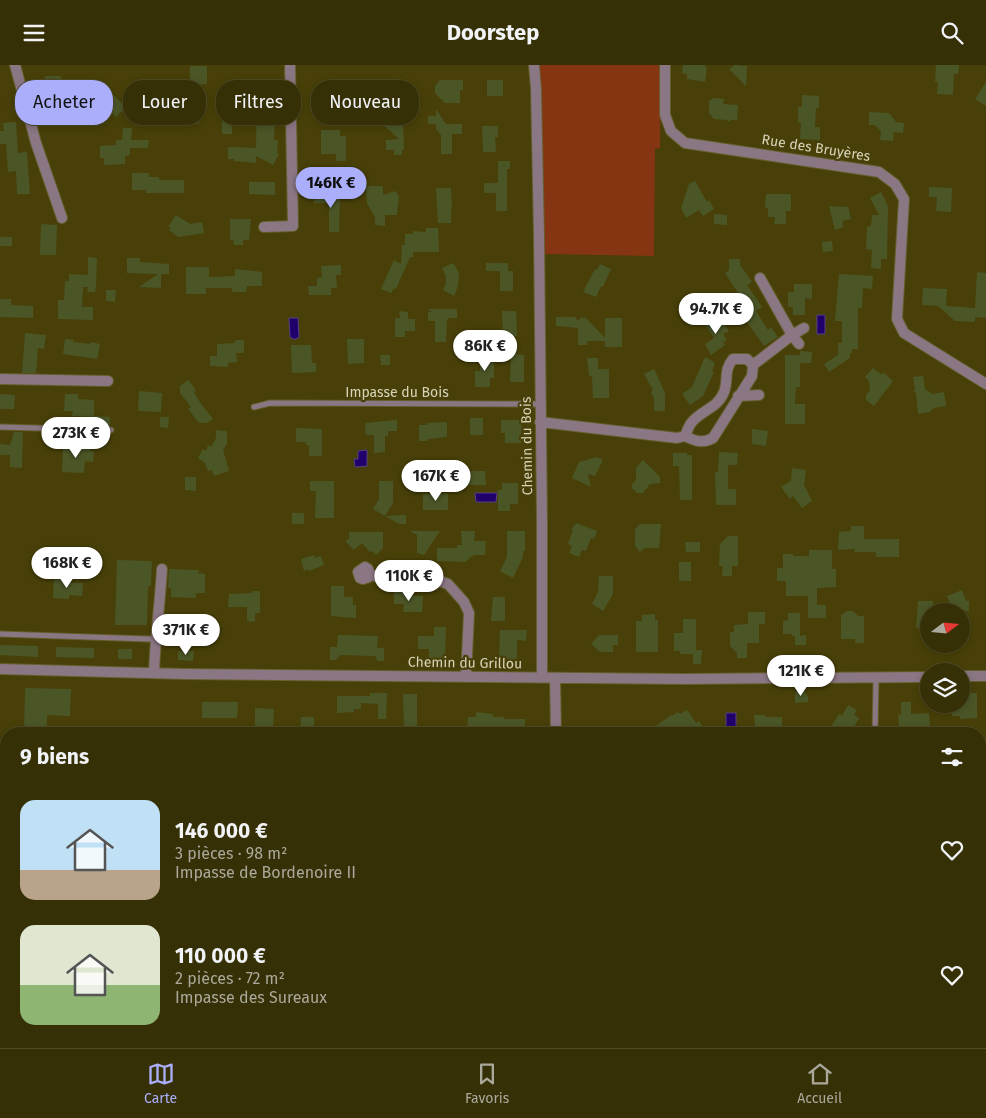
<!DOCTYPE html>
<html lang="fr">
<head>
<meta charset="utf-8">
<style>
	body { margin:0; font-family:"Fira Sans",sans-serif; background:#413c14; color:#f1f3f6; height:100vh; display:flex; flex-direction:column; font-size:19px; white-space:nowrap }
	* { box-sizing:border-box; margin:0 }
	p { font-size:16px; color:#aaa99b }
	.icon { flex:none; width:28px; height:28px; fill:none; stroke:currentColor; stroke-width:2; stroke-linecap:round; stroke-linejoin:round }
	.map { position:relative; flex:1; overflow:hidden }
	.panel { position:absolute; left:0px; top:662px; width:986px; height:321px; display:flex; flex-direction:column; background:#363006; border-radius:20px 20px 0 0; box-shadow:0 2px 8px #0003,0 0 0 1px #504b28 }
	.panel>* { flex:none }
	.guide { position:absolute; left:15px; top:15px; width:500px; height:45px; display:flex; gap:10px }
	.needle { width:32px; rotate:74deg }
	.buttons { position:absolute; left:920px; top:538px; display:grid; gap:10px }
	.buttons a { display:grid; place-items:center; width:50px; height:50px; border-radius:50%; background:#363006; box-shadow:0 2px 8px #0003,0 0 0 1px #504b28; font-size:25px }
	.price { position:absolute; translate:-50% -42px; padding:0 11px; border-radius:18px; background:#fff; color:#222; font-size:16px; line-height:32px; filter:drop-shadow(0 1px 2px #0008) }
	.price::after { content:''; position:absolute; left:50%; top:30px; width:15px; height:11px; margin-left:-8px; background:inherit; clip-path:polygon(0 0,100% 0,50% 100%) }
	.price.selected { background:#abaffb; color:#111 }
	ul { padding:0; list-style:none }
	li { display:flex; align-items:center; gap:15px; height:125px; padding:0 20px }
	li span { display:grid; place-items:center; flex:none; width:140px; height:100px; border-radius:15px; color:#555 }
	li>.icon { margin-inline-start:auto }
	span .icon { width:60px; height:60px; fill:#fffc; stroke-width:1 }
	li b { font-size:21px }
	h2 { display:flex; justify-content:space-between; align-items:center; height:60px; padding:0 20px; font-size:21px }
	.pill { padding:0 18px; border-radius:20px; background:#363006; box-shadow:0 2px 8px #0003,0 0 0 1px #504b28; font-size:18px; line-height:45px }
	.pill.selected { background:#abaffb; color:#111 }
	header { display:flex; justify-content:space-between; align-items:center; height:65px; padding:0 20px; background:#363006; font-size:22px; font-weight:700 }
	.tabs { display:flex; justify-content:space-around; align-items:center; height:70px; border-top:1px solid #504b28; background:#363006; font-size:14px; color:#aaa99b }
	.tabs a { display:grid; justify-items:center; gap:2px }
	.tabs .selected { color:#abaffb }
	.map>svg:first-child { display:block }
	.green { fill:#863512 }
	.forest { fill:#af410b }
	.water { fill:#20016b; stroke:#574083 }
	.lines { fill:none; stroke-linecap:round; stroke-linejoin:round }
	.canal { stroke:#20016b; stroke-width:11 }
	.building { fill:#4b5627 }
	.lane-casing { stroke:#655e2c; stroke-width:7 }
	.street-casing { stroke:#655e2c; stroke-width:12 }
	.lane { stroke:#8b7683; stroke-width:5 }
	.street { stroke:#8b7683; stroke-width:10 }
	.labels { text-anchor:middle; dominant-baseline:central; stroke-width:4.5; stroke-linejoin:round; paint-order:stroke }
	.street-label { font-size:14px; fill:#d8d4ba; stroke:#484008 }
</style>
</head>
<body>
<header><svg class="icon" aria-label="menu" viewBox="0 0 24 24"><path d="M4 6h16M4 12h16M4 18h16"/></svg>Doorstep<svg class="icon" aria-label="search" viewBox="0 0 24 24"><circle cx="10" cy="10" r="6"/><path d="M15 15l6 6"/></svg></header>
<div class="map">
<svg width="986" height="983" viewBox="0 0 986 983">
	<rect width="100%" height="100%" fill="#484008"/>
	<path class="green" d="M538 0H660V83L655 84 654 191 544 189Z
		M0 863 6 864V978H14L7 983H0Z
		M986 885V983H954V978H980V886Z"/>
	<path class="forest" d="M980 858 986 859V885L980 886Z
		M0 952H6V975L0 980Z
		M575 978H954V983H615Z"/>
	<path class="water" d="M81 33 83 54 74 55 72 34Z
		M817 250H825V269H817Z
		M289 253H298L299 272 296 274H293L290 272Z
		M367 385V401L355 402 354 394H358V386Z
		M475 428H497L496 437H476Z
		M726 648H736V667H726Z"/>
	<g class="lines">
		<path class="canal" d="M0 852H6
			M980 877H986"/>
	</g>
	<path class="building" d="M683 0H705V2H707L705 17 687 14V9L682 8Z
		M735 0 747 1 746 21 729 4Z
		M936 0H959L958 9H954L953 30 937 29 938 17H935Z
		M190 1H207V19L190 20Z
		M45 11H61V34H53V29H45Z
		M268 15V50H275L274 75H278L277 88 279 89 273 100 256 91V98L234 96V94H228V82L256 83 257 27H253V19H261Z
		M334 15H352L351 28 369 29 368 40H333Z
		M440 15H463V25H460V38H445L435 28V21Z
		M487 15H503V31H487Z
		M142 16H161L160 42H148V35H142Z
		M986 17V41L975 34Z
		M105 22 126 42 116 52 95 32Z
		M802 30 819 31V43H816L815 62H820V75L800 74 801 58 798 57V42H802Z
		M713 33 724 34 723 39 738 40 737 55H731L729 57 727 55 714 54 709 48V36Z
		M199 43V59L167 60V44Z
		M436 44 446 59H462V69H452V89H441V70L436 64V59H428V51H436Z
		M869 47 889 48 896 57 904 58 903 68 894 67 893 76 880 75 881 67 875 60H869Z
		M222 52H232V69H222Z
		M379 56H403L404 85H402V90H394V85H386V75L399 74Z
		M16 57 18 88 27 87 30 129H17L16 106 8 107 6 79H0V66H4L3 58Z
		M482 61H498V72H495L496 87H483Z
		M123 63H132L131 75H149L148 83H130V90L125 91V99L104 100V93H100V81L116 80V75H122Z
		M321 65H340V71H346V96H336V89H321Z
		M498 96H510V104H507V146H496V128H484V118H498Z
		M132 108H149V112H159V115H184V128H146V125H132Z
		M695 116 707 137 709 135 714 144 703 151 699 145 686 153 681 143 689 119Z
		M249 117H275V130L249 129Z
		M366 121H383V130L395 126 399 131 397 150H385V161L375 160V152L367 138Z
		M929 122 952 123 951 147 936 146 937 132H929Z
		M436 123H451L452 144H451V158H438Z
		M881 127 888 141 887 194H881V204L871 203 872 185 866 184 867 162 871 161 872 150H879L870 133Z
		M314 129H340L339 167H329V138H314Z
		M766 129H791V146H786V159H774L775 152H768V143H765Z
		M829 141 848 142 851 154 842 156 843 162 835 165Z
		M714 149 727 150V160L714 159Z
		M176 150 190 159 202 157 204 168 178 172 169 165 171 163 168 162Z
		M230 154H251L249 175H243V180H234L233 175H230Z
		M41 159 57 160 56 190H40Z
		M426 163H438L439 187H413V192H410L396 224 394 223 391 228 381 224 394 195 401 199 402 180H405V169H413V166L426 167Z
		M0 172H12V181H0Z
		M832 176 833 186 823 187 822 177Z
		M88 192 97 193 96 222 95 227H87L88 222H83L82 242H93V255L58 254V235H64L65 216H69V209L88 210Z
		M127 193H140V197L169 199V209H161V223L139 222 158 209 127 208Z
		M729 194H740V200L752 217 747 220 762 242 756 246 768 265 771 262 778 272 764 281 747 257 726 260 748 243 725 208 729 205Z
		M453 198 459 208 458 221 454 231 443 225 446 219V211L442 203Z
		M486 198H508V206H513V226H500V206H486Z
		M600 199 611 204 603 222 601 221 596 232 583 227 595 204 597 205Z
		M341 200V210H336L337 223H331V230H309L308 221H317V213L322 212 321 201Z
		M186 202H209V212L235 211V204L262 207V221H247L246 227H232V223H206V229H186Z
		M977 207 986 208V253L975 252V257L955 256 938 241 922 240 923 223 947 224 946 241 975 243Z
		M839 209 873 211 872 224 863 223 862 243H858V284H852V288H850V293L829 307 824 299 838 290V278H842V256H835Z
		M794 219H812V234L805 233V250H793V242H788V227H794Z
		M106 225H116L115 237 106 236Z
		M0 234H11V240L33 241V253L0 252Z
		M427 244H457V253H448L447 256 446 277H435V256H428V247H432Z
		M399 246 408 247V254H415V266H405V272H395V253H400Z
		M502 246H516L517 271 503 272Z
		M556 252H575L578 256 582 252 584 254 585 252 605 273V253H622V282H605V276H587V280H578V263L556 261Z
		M712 252 715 258 720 254 729 266 723 269 727 275 723 277 725 280 711 290 705 279 714 273 704 258Z
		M25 268 46 270 44 284 38 283 36 308H22Z
		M65 274 74 275 73 277 90 279V277L100 279 97 294 63 289Z
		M347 274H364V298L348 299Z
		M235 275H244V288H236L237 297 228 298V302L210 301V291H217V279L235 278Z
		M291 280H311L312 298H316V307L292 308Z
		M800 286 812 287 811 298H800V322H796L795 339H805V359H785V290H800Z
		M511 289 524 290V317H510Z
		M380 290H390V300H381Z
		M480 292H494V313H490V322H475V306H480Z
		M705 292 715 298 712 306 714 307 703 331 690 340 682 329 692 322Z
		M587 293H598V304H609V333H593L592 311H589Z
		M873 303 882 310 883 307 893 316 874 341 866 335V330L870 325 869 316 865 312Z
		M654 304 665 328V346H654V333L651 327 653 325 644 309Z
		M923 311 925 324 932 329 944 327 946 341 933 343 930 347 918 349 916 328 913 326 915 324 913 312Z
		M188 315 196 325 194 327 199 336 213 354 207 358H199L188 344 191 342 180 328V321Z
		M139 326 162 328 161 347 138 346Z
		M0 329 15 330 14 344H0Z
		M65 329H78V334L94 335V352L72 351 73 346H64Z
		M94 351 110 352V361L94 360Z
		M160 352H169L168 363 160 362Z
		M470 353H483V370H470Z
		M397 355V366H388V371H385V387L374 388V370H366L365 358Z
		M501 355H522L521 378H505V368H501Z
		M447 357V372L428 374V376H419V360H427V358Z
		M296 363 322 364V391H309V380H306V377H296Z
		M752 364 768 366 766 381 752 379Z
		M216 365 227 366V379L223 385 229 406 214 411 212 405 208 406 205 398 198 393 203 384 206 386 208 380 211 382 216 373Z
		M14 367H23L22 403 10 402V390H0V379L10 380Z
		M71 381H81V383L90 384V386H94L93 397 85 396 84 408 62 407 63 383H71Z
		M719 387 738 388 737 400H728V424H736V440H716L715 407H718Z
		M673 388H687V390H692V435H680L679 401H673Z
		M597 392 602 394V397L595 411 588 409 591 422 572 413 579 397Z
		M643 395 660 412V418L650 419 643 428H637L632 423V419L636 415V403Z
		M792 403 806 405 804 420 812 436 802 443 793 431 790 434 781 422 791 416Z
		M468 406H485L486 420H469Z
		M185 412H196V426L185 425Z
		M310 416H334V453H315L316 426H310Z
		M379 416H393V438L385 451 373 444 379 434Z
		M502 418H518V439H510V446H498V425H502Z
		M423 429H448V445H423Z
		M292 448H304V459H292Z
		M406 450V459H399L385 451Z
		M576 458 597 466 594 474 591 473 586 486 582 485 579 492 569 488 572 481 568 479 573 465H571Z
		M640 459H661L659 483H645L640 487 635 481V464Z
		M851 461H864V474H899V492H876V487H854L855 484 838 485 839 467 851 466Z
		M410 466H440L424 490 417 488V470Z
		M461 466H475L474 476H486L485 490H474L465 497 437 496V483H457V480H462Z
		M507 466H525V486H523V492L513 513 500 506 507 492Z
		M349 467H383V483L376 490 372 486 370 487 362 478 354 485 345 476 349 474Z
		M728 471H738V501H732V511H722L723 501H719L720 479Z
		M685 477H700V487H686Z
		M809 485H832V504H836V522L817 523V540H826V553H808V531H786V516H777V503H783V489H793V491H809Z
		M314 490 315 493 321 491 324 500 309 506 308 504 304 506 301 494Z
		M117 495 152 496 151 521H148L147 560H115Z
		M679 497H691V516H679Z
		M169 504 199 505 198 508 205 509V528H196V533L171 532V523H168Z
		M599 511H613V529L603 546 592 539 598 527Z
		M54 514 70 515V518H83L82 531 69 530V534L53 533Z
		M331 521H344V532H353V540H356V553L331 551Z
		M962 525 966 536H969V546H955V540L951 541 947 531Z
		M252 526H260V548H255V557L247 556V542H228L229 529 252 528Z
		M394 526 404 527V531H423L422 547H403L404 539H394Z
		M493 532H505V556H491Z
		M918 536H933V546H929L928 563H916Z
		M847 546H853L858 551H864V578H855V574H841V550Z
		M748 547H765V559H759V578H747V593H737V588L730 581V567H734V560L748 559Z
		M788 548H800V571L806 570V580H795V571H792V569H783V556L788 555Z
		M655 549V555H658V587H636V556H642V550Z
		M683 554H696V585H702L701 599H693V589H680V586H674V568H683Z
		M434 562H446L445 595 429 594V584H418V571H434Z
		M500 565H527L526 576 517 575V596H499Z
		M338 570 378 571 377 583H384V596H378L375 591 340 590 336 595H330V582H337Z
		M599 570H618V580H613V587H600L591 579Z
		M0 580 38 581V592L0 590Z
		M56 582 94 583V593L56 592Z
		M118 584H132V594H118Z
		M178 586H194L193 596 178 595Z
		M25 623 71 624 70 651 47 650V669H24Z
		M795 627H805L808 632V637L795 638Z
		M370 628H387L386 654H378V639L361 638V644H354V647L337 648V631H370Z
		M966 628H977V653L960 654V651H952V639L966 637Z
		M403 629H417V665H404Z
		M202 637H238L237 653H202Z
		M901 637H911V649L929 648 930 661H910L913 665H899L898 648 901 651Z
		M848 640 857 645 854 650 859 653 850 669H833L828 666 839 649 842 651Z
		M255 643 274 644 273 669H258V662L255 663Z
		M687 645 696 658 699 656 708 669H669L665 662 656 661 671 650 672 651 678 647 680 649Z
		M476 647 493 649V652H504V654H525V669H514L513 665 493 664V669H471V664H467L468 652H476Z
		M754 650H765V652H782V669H757V662H755Z
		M301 652H314V669H300Z"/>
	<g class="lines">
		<defs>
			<path id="lane" d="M254 342 270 338 540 339
				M0 362 111 365
				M0 569 208 576
				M875 669 876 613
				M507 978 550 983
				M23 983 29 978"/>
			<path id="street" d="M15 0 36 78 62 153
				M534 0 536 24 539 171 542 457V612
				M665 0V50L671 66 685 78 879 107 895 119 904 134 897 254 904 268 986 319
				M264 162 293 161 290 0
				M799 279 792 270 804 263
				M753 300 747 294H733C723 306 729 314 724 327 718 343 702 345 692 357 689 360 687 366 685 371 695 376 702 379 713 373L752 311 753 300 792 270 760 213
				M0 314 108 316
				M738 331 759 330
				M540 357 677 373 685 371
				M370 509 369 512 363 514 360 513 358 507 365 502 368 504 370 509 379 513 437 515 448 519 464 537 469 548 466 612
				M0 604 184 609 685 614 929 612
				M154 608C155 573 160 539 162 504
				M961 611H986
				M555 613 556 669"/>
		</defs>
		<use href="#lane" class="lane-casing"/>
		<use href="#street" class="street-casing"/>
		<use href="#lane" class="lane"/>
		<use href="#street" class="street"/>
	</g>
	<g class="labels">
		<g class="street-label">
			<text transform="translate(816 83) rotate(9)">Rue des Bruyères</text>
			<text x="397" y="327">Impasse du Bois</text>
			<text transform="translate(527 381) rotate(-91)">Chemin du Bois</text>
			<text transform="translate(465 598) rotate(1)">Chemin du Grillou</text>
		</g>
	</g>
</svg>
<div class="buttons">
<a><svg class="needle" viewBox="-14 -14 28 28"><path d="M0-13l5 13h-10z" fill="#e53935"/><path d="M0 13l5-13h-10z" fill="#aaa99b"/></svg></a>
<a><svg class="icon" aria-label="layers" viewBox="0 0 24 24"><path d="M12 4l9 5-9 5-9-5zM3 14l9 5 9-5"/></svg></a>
</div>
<b class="price selected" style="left:331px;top:144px">146K €</b>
<b class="price" style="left:716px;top:270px">94.7K €</b>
<b class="price" style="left:485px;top:307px">86K €</b>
<b class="price" style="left:76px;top:394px">273K €</b>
<b class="price" style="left:436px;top:437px">167K €</b>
<b class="price" style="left:67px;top:524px">168K €</b>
<b class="price" style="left:409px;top:537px">110K €</b>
<b class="price" style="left:186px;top:591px">371K €</b>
<b class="price" style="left:801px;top:632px">121K €</b>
<div class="guide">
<a class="pill selected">Acheter</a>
<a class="pill">Louer</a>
<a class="pill">Filtres</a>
<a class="pill">Nouveau</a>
</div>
<section class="panel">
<h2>9 biens<svg class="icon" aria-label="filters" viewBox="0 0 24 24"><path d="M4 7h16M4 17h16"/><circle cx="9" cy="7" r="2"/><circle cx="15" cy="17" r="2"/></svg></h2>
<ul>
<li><span style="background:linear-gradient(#bfe0f5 70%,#b9a48a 0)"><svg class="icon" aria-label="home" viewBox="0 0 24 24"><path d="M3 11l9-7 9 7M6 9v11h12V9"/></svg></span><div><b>146 000 €</b><p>3 pièces · 98 m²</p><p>Impasse de Bordenoire II</p></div><svg class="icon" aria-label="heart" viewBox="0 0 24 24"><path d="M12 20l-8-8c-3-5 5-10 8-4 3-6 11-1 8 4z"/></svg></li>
<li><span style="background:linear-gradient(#dfe7d0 60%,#8fb573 0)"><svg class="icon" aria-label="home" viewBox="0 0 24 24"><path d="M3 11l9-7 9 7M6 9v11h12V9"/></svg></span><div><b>110 000 €</b><p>2 pièces · 72 m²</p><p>Impasse des Sureaux</p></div><svg class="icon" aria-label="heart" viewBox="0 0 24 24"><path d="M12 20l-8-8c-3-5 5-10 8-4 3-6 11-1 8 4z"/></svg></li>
</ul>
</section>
</div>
<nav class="tabs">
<a class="selected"><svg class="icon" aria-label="map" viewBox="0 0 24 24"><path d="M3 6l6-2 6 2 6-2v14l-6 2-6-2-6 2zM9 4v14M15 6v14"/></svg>Carte</a>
<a><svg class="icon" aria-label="saved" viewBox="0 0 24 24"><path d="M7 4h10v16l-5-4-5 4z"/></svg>Favoris</a>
<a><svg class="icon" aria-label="home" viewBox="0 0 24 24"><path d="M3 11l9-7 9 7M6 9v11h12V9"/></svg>Accueil</a>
</nav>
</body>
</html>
